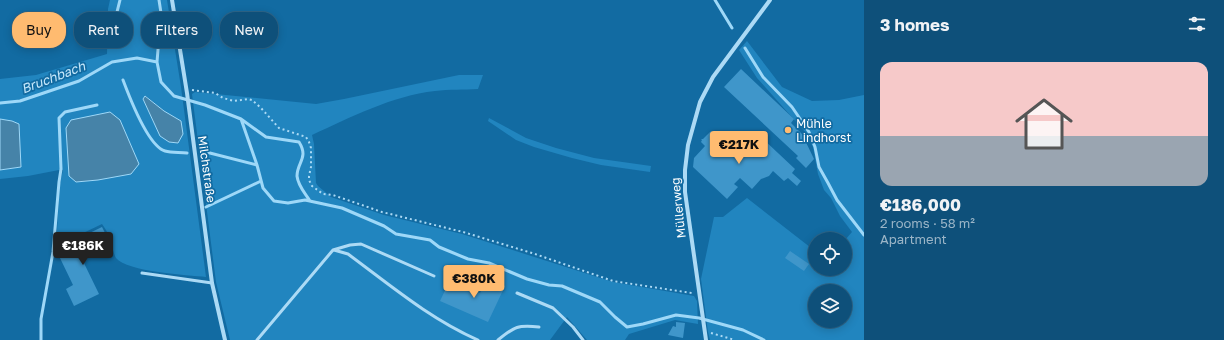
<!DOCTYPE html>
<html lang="en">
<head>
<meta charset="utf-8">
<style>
	body { margin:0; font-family:"Golos Text",sans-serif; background:#1c5a81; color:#f1f3f6; height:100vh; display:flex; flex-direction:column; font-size:15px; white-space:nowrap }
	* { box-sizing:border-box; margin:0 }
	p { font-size:13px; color:#9bb5c7 }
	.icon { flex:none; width:22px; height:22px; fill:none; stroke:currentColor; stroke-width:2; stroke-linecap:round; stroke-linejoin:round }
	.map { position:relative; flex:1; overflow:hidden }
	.sheet { display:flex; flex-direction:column; background:#0e507a; width:360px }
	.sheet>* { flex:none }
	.top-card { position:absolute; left:12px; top:12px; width:380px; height:36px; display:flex; gap:8px }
	.buttons { position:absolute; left:808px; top:232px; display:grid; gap:8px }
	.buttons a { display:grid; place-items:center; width:44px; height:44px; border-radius:50%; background:#0e507a; box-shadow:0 2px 10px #0003,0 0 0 1px #2e678b; font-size:20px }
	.price { position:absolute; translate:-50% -34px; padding:0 9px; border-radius:4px; background:#ffbb70; color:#111; font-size:13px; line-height:26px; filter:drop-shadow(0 1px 2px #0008) }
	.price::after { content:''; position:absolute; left:50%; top:24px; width:12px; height:9px; margin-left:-6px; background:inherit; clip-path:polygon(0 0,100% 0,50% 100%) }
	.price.on { background:#222; color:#fff }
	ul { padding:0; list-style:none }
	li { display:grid; align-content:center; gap:8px; height:212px; padding:0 16px }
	li span { display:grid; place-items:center; height:124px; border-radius:12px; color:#555 }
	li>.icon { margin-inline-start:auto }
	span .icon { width:72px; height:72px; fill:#fffc; stroke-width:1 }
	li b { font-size:17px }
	h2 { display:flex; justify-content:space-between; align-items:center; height:48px; padding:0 16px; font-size:17px }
	.pill { padding:0 14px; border-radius:16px; background:#0e507a; box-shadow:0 2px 10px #0003,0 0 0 1px #2e678b; font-size:14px; line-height:36px }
	.pill.on { background:#ffbb70; color:#111 }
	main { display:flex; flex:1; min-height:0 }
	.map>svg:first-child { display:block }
	.green { fill:#2185bf; fill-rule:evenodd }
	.water { fill:#4683a8; stroke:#9ed8f8 }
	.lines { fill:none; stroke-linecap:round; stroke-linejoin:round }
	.stream { stroke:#9ed8f8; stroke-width:3 }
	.building { fill:#3f96ca }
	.path { stroke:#acdaf5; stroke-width:2; stroke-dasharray:2 3; stroke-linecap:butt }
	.lane { stroke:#acdaf5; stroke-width:3 }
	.street { stroke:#acdaf5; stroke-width:4 }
	.poi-dot { fill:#ffbb70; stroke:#126ba2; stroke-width:1.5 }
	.labels { text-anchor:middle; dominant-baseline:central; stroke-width:3.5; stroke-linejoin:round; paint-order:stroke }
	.poi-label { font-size:12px; fill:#fff; stroke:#126ba2; text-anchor:start }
	.street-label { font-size:12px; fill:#fff; stroke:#126ba2 }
	.water-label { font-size:13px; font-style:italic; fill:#c7e9fc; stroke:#126ba2 }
</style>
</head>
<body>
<main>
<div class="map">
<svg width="864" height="340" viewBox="0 0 864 340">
	<rect width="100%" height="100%" fill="#126ba2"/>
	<path class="green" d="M110 0H167L181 87 206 277C188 275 127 272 116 258 113 253 112 243 109 237 108 233 105 228 102 224L56 246 60 183 63 170H59L28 176 0 179V170L21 167 1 119H0V79L36 75 107 54 108 9ZM146 96 164 111 154 123 143 99Z
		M747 41 782 87 812 101 839 100 864 95V340H710L708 332 701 279 714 217H723L747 198 815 251V269H845V240L852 232 840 216 831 198 824 190 818 174 813 147 806 133 757 78 739 50ZM815 291H845V321H815Z
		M459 75H483L478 89C464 90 449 89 435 91 392 96 351 117 312 135L314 144 316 183 318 186 331 197 384 215 462 234 613 282 694 296 697 301 698 324 675 320 629 334 625 340H587L567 317 550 340H230L216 282 192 94 195 92 316 104 344 99Z
		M489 118 526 138 556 148 594 158 651 166 650 172 601 165 572 158 534 147 516 140 488 121Z"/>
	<path class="water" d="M145 96 164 111 181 121 183 134 178 143 169 142 160 136 143 99Z
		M110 112 120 120 139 164 131 174 98 180 76 182 69 176 66 128 71 120Z
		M0 119 12 121 19 124 21 167 0 170Z"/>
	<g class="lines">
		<path class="stream" d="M159 0 161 13 157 62 161 82 174 96 205 105 241 119 266 137 299 142C309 158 297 162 297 176 298 186 305 193 310 201
			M715 0 732 28
			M115 45 117 12 120 0
			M745 48 763 77 792 107 809 132 815 147 819 167 828 183 837 200 864 235
			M123 80C129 96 148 146 165 151 172 153 180 152 187 153
			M0 103 20 101 79 81 112 62 137 58 157 62
			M241 119 257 165 263 188 274 201 288 203 305 200 342 208 384 226 396 234 430 240 439 247 468 259 489 263 527 279 549 285 562 286 600 302 615 317 627 327 643 324 676 315 699 318 743 330 764 340
			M202 151 257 165
			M206 207 261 181
			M41 340V319L53 252 59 182 61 169 59 118 65 112 97 105"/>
	</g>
	<path class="building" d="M741 69 794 119 791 123 802 134 814 159 806 168 796 158 798 156 724 87Z
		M711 131 723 142 725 140 735 149 732 152 741 160 762 138 795 169 792 173 801 181 797 186 788 178 784 181 773 171 769 176 761 179 752 189 740 178 734 184 738 187 727 199 693 167 694 158 705 146 701 142 702 140H701L702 139H703Z
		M102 227 110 243 81 257 99 294 74 306 66 289 73 285 60 258 77 250 73 241Z
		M790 251 809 264 804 271 785 258Z
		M488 278 505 286 488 322 440 301 450 280 480 293Z
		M676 322 685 323 683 338 668 335 673 326 676 327Z"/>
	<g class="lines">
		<path class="path" d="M192 90 215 93 223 98 234 101 248 99 252 100 261 108 279 128 306 137 309 142 311 148V167L309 176V180L312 186 323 194 333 195 382 212 463 232 532 253 613 281 692 293
			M711 333 735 340"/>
		<path class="lane" d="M334 250 348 254C390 285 430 319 478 340
			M142 273 212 283
			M517 293 553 308 573 327 583 340
			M257 340 333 250 350 245 361 244 434 276
			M498 340C515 326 518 325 539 327"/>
		<path class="street" d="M172 0 187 93 212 283 225 340
			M706 340 685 192V170L688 145 700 102 713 77 770 0"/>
	</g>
	<circle class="poi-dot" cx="788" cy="130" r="4"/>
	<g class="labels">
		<g class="poi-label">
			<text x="796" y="123">Mühle<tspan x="796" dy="14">Lindhorst</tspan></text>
		</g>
		<g class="street-label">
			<text transform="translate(207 169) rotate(82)">Milchstraße</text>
			<text transform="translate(678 208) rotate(-96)">Müllerweg</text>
		</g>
		<g class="water-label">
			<text transform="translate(53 77) rotate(-21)">Bruchbach</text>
		</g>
	</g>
</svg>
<div class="buttons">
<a><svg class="icon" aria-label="locate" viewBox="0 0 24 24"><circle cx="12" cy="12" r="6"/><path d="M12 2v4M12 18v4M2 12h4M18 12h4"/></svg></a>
<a><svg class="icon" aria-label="layers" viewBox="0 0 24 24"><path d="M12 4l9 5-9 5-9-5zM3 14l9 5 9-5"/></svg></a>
</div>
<b class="price" style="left:739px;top:165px">€217K</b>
<b class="price on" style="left:83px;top:266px">€186K</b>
<b class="price" style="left:474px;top:299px">€380K</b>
<div class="top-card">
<a class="pill on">Buy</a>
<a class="pill">Rent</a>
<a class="pill">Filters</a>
<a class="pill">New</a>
</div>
</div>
<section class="sheet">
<h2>3 homes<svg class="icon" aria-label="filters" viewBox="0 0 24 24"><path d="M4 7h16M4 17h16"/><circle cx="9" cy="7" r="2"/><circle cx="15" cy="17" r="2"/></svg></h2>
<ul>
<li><span style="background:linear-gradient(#f6c9c9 60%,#9aa5b1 0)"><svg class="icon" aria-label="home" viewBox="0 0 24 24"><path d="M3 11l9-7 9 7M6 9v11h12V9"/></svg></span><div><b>€186,000</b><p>2 rooms · 58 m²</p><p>Apartment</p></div></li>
</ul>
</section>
</main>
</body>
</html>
